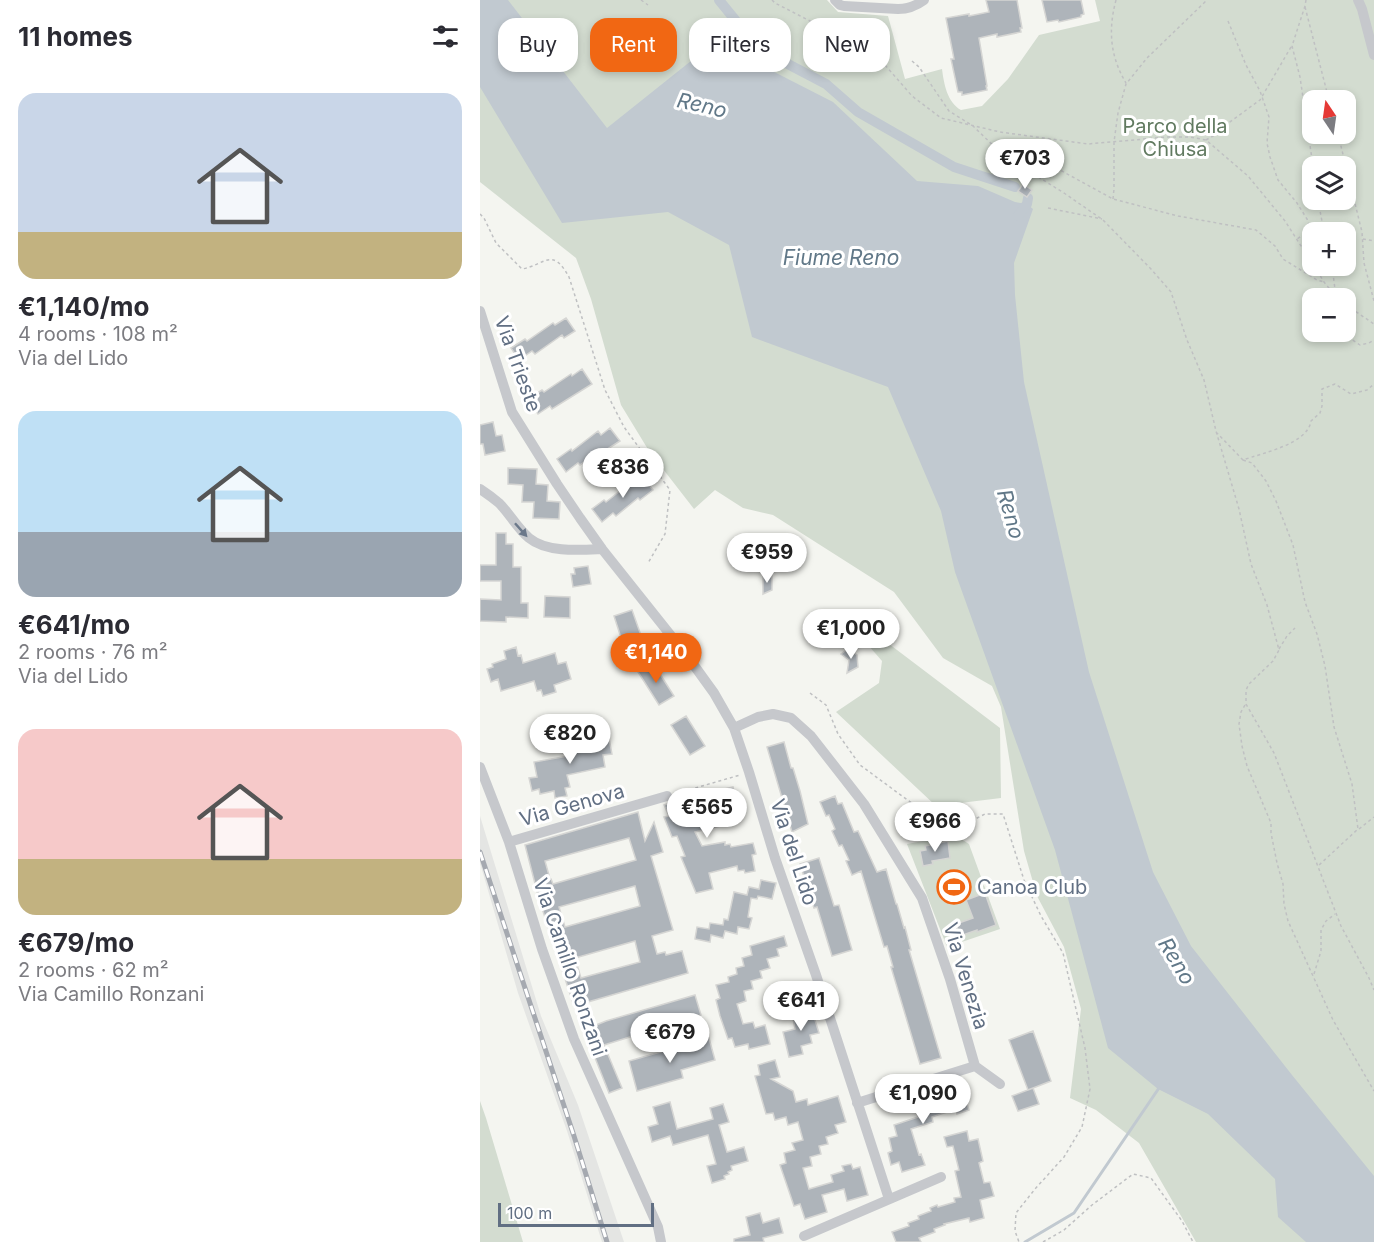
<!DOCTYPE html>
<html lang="en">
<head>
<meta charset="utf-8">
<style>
	body { margin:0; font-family:Inter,sans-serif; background:#f2f2f3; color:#2b2b33; height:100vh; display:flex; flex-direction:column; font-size:22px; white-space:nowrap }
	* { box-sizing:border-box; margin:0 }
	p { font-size:20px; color:#7c7c81 }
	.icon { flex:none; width:33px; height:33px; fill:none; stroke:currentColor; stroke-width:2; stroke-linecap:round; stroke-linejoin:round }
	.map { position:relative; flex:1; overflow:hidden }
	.side { display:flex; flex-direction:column; background:#fff; width:480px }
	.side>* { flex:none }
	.guide { position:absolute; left:18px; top:18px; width:570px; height:54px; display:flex; gap:12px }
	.needle { width:39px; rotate:347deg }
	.buttons { position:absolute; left:822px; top:90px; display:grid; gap:12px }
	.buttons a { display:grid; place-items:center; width:54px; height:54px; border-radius:12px; background:#fff; box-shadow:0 3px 9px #0003; font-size:30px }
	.scale { position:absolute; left:18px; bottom:15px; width:156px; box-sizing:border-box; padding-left:6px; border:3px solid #616f83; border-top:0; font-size:16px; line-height:21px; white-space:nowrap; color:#616f83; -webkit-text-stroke:4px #fff; paint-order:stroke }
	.price { position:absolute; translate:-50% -51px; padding:0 14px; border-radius:21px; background:#fff; color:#222; font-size:20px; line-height:39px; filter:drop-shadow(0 2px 3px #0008) }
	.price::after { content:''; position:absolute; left:50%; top:36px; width:18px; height:14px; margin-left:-9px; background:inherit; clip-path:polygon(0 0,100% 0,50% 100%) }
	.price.on { background:#f16713; color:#fff }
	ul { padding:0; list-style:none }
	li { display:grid; align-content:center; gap:12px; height:318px; padding:0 18px }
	li span { display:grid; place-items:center; height:186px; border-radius:18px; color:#555 }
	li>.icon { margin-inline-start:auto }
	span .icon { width:108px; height:108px; fill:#fffc; stroke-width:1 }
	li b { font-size:26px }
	h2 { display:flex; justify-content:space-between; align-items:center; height:72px; padding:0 18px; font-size:26px }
	.tag { padding:0 21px; border-radius:18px; background:#fff; box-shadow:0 3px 9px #0003; font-size:21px; line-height:54px }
	.tag.on { background:#f16713; color:#fff }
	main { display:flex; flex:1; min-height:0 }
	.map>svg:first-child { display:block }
	.built { fill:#e4e5e3 }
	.green { fill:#d3dcd0; fill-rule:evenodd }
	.water { fill:#c1c9d0 }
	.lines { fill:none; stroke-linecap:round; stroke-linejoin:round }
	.stream { stroke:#c1c9d0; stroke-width:3 }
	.canal { stroke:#c1c9d0; stroke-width:10 }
	.building { fill:#aeb4ba; stroke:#d5d5d3; stroke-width:1.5; fill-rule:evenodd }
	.path { stroke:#bfc0c2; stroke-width:1.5; stroke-dasharray:3 3; stroke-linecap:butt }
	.minor { stroke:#c6c8cc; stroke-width:10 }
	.rail-casing { stroke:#a5a9b0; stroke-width:5 }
	.rail { stroke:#fff; stroke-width:3; stroke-dasharray:9; stroke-linecap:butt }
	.oneway { fill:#6b788a }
	.labels { text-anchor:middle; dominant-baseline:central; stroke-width:6; stroke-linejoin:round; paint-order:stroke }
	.park-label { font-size:20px; fill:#617a60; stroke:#fff }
	.street-label { font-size:20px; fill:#616f83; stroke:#fff }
	.poi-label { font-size:20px; fill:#616f83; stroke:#fff; text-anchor:start }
	.water-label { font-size:21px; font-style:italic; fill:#617888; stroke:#fff }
</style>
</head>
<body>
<main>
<section class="side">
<h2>11 homes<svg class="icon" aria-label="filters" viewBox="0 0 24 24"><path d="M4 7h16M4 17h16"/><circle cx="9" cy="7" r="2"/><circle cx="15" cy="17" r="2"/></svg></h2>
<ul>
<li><span style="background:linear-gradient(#c9d6e8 75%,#c2b280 0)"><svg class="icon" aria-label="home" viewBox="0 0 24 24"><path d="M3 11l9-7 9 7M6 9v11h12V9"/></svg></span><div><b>€1,140/mo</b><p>4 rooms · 108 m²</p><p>Via del Lido</p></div></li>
<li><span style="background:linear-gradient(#bfe0f5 65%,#9aa5b1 0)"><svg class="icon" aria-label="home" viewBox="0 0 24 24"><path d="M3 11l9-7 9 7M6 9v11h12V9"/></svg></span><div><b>€641/mo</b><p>2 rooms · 76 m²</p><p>Via del Lido</p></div></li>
<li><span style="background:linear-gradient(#f6c9c9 70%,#c2b280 0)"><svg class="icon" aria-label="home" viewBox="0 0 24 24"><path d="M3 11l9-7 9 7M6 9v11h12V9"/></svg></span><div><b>€679/mo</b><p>2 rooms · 62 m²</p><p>Via Camillo Ronzani</p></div></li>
</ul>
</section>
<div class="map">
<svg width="894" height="1242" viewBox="0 0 894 1242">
	<rect width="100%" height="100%" fill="#f4f5f0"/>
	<path class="built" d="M0 816 61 1016 98 1105 144 1242H122L87 1131 38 993 0 863Z"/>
	<path class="green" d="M0 0H347L358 12 408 16 425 79 462 69C464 84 467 102 481 110L502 106 528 79 559 35 620 21 615 0H894V1242H716L659 1143 616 1110 590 1098 601 1009 584 947 557 896 544 851 521 707 512 686 463 658 414 592 293 515 263 508 235 490 214 509 169 451 141 405 111 299 96 258 0 182ZM832 100H866V134H832ZM832 166H866V200H832ZM832 232H866V266H832ZM832 298H866V332H832Z
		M388 628 520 728 521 798 456 806 356 712 399 683 402 661 381 637Z
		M475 835 489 844 520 929 467 947 427 844Z
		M0 1101 6 1118 43 1242H0Z"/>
	<path class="water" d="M0 0H28L127 128 241 37 271 60 353 102 437 181 498 186 535 202 547 204 553 209 534 263 535 295 544 382 609 672 673 872 711 946 812 1075 894 1176V1242H826L798 1217 795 1179 728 1114 678 1089 628 1048 575 850 475 572 461 511 408 387 272 337 249 245 188 212 82 223 0 87Z"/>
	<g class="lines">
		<path class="stream" d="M545 1242 594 1213 679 1088"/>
		<path class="canal" d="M239 0 256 21 283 48 304 62 346 84 378 112 474 167 535 187
			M538 216 547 204 548 198"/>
	</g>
	<path class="building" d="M506 0H537L542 28H540L541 32 517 37V34L499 38 507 86H506L507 90 482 95V92H478L471 59H474L466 18 489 14V16L509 12Z
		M562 0H601L604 14 601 15V17L579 22 578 20 567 22Z
		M543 184 552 190 547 197 538 191Z
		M86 318 95 331 84 338 82 335 55 354 52 351 39 360 31 348 45 339 47 341 73 323 75 325Z
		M102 369 112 384 72 409 70 406 58 414 48 399 62 390 64 392 91 374 92 376Z
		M13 422 16 436 22 435 25 451 5 455 3 444H0V425Z
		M130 428 140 441 126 450 125 449 100 465 98 463 86 472 77 459 91 449 92 451 118 431 121 435Z
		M28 468 57 469 56 484 68 485 67 501 80 502 79 519 53 518 54 502H42L43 485 28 484Z
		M162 477 173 490 160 500 158 498 136 516 133 513 122 522 112 509 124 500 126 502 151 482 153 485Z
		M16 533H26V544H33V567H41V603H48V618L26 617V622L0 621V599L21 600V581H0V565H16Z
		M108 566 111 584 93 587 91 574H95L94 568Z
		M283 576H292V590L283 594Z
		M65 596 90 597V618L64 617Z
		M152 610 163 641 144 647 134 616Z
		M36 647 38 656 41 655 43 663 75 653 78 664 86 662 91 679 74 685 76 692 63 696 61 690 57 691 54 681 21 691 18 679 11 682 7 669 13 667 12 664 26 659 24 651Z
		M368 649 377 655 378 667 367 673 369 660 361 654Z
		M173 663 194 696 179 705 158 672Z
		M206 716 225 746 210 755 191 725Z
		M106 731 107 739 118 737V740L129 738 132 754 123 755 125 767 87 775 90 787 85 788 87 796 75 798 74 791 60 794 59 789 52 791 49 778 57 777 54 762 94 755 91 734Z
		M304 742 311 768H313L320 791 328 824 312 832 287 747Z
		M253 787 256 800 259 799 262 812 242 816 244 824H240L241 826 215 832 222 846 245 842V845L250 844 251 847 273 843 276 854 272 855 275 871 265 873 264 870 258 871 257 866 229 873 233 889 216 893 201 857 205 856 197 836 192 837 184 817 189 816 184 805 201 799 204 806 238 800 237 795 241 794 240 790Z
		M355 796 358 804 362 803 374 832 378 831 397 872 406 869 416 904H417L424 928 425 927 431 950H429L461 1058 440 1064 411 967H413L407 946 404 947 381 871 372 875 366 861 369 860 362 845 359 846 352 831 355 829 349 815 346 816 340 802Z
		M158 812 165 841 174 822 183 852 171 856 193 930 172 936 177 954 185 952 186 955 202 951 208 973 94 1006 59 899 45 845ZM149 838 156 860 73 884 71 879H70L65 861ZM155 886 160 906 85 927 79 907ZM155 941 160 962 101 978 95 958Z
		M468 841 470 858 452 861 453 864 443 866 440 851 446 850 445 846Z
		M339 858 354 906 359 905 372 950 352 956 337 907 334 908 320 864Z
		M281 880 296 883 292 899 278 896 277 899 271 898 268 917 272 918 269 929 258 927 257 934 245 931 243 938 231 935 230 942 215 939 217 927 229 929 230 923 243 925 244 919 248 920 254 892 267 895 269 887 279 889Z
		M505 893 516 925 497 932V930L480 936 476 924 493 918 486 900Z
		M304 936 307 946 297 949 299 956 287 959 290 968 280 971 282 978 271 981 273 989 264 991 266 1001 257 1004 263 1024 273 1022 275 1028 285 1025 290 1044 269 1049 268 1044 255 1047 252 1038 248 1039 240 1016 236 1000 240 998 236 985 249 982 248 977 257 974 256 968 264 966 262 958 272 955 270 946Z
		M215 995 221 1015 124 1045 142 1088 129 1093 104 1030 126 1021Z
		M331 1007 339 1033 330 1035 332 1043 321 1046 323 1054 309 1057 303 1032 315 1029 312 1013Z
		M553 1031 571 1081 548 1090 529 1040Z
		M229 1038 235 1060 201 1070 203 1078 157 1091 149 1061Z
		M295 1060 300 1077 291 1079 313 1091 316 1102 327 1099 328 1105 358 1096 366 1122 355 1125 358 1133 346 1137 348 1144 339 1146 341 1154 330 1157 332 1166 323 1168 329 1189 353 1182 351 1175 364 1171 362 1166 371 1164 373 1169 380 1167 388 1195 367 1201 364 1189 342 1195 347 1212 325 1219 320 1204 314 1206 300 1165 306 1163 304 1153 315 1150 312 1143 323 1140 318 1122 308 1125 306 1117 295 1120 293 1113 286 1114 275 1076 280 1075 278 1065Z
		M469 1086 471 1093 483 1090 489 1110 477 1114 476 1109 452 1117 453 1122 431 1129 439 1155 441 1154 445 1165 422 1172 419 1162 411 1165 408 1153 412 1151 409 1138 417 1136 414 1125 438 1117 434 1104 447 1100 444 1091 455 1087 456 1090Z
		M553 1088 559 1104 538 1111 532 1096Z
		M190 1102 197 1129 233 1119 230 1108 243 1104 249 1122 239 1125 247 1152 264 1147 268 1161 251 1166 252 1170 248 1172 249 1174 244 1176 245 1179 232 1183 227 1166 236 1164 228 1135 193 1145 190 1136 172 1142 168 1127 178 1124 173 1107Z
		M487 1131 489 1141 498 1139 503 1161 499 1163 504 1183 510 1182 514 1196 500 1200 504 1218 490 1222 489 1218 464 1224 465 1225 454 1229 455 1232 439 1238 441 1242H416L412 1232 429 1226 428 1223 439 1219 438 1216 451 1211 450 1208 457 1205 458 1207 475 1202 474 1198 481 1197 475 1171 479 1170 473 1146 467 1147 464 1137Z
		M280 1213 283 1223 299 1218 303 1233 283 1238 284 1242H254V1239L270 1235 266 1217Z"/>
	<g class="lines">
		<path class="path" d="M161 0 168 5
			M292 0 295 3 330 21 373 38 405 65 432 96 461 118 520 132 608 144 687 137H710L726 140 768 176 805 221 832 263
			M636 0C628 30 630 56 646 83
			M826 0 825 6 812 46 820 77 833 166
			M825 7 849 100
			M748 21 766 65 780 91 789 117 787 143 790 157 798 180 817 203 827 219 829 225 826 233 817 239
			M432 61 439 67 469 111 493 126 523 155 584 193 623 220 671 269 691 292 707 340 724 380 736 431 759 509 771 564 787 605 799 650 793 661 769 684 766 690V704L794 753 861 926 889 978 894 990
			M858 134 882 232 884 263 894 301
			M726 140 740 132 747 124 780 100 811 47
			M519 149 580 170 633 199 698 216 776 230 795 246 803 259 837 280 844 282
			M633 199 634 189V142L638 113 646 84 667 58 727 0
			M838 200 844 232
			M568 208 622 219
			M0 214 4 218 16 243 42 269C65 265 72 246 89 277L125 390 144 427 190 490 185 534 168 563
			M883 239 894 241
			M834 266 844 282 857 298
			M852 266 856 297
			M866 305 894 324
			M866 324 871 339 880 345 889 343 894 340
			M736 432 763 460C782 453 828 444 831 421L840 413 842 406V389L855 384 871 394 887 390 894 384
			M763 460 772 463 786 481 796 501 813 545 825 602 837 634 845 666 854 727 872 784 878 829 838 866
			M799 649 807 636 815 628
			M330 693 346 705 358 734 380 765 475 835
			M765 705 761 712 759 724 762 746 767 766 791 823V833L797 863 803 884 804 904 808 921 853 1020 894 1091
			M198 793 260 775
			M879 829 894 817
			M470 832 505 814H523L544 880 561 916 583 953 605 1048 610 1089 602 1127 584 1157 555 1189 536 1213 535 1231 539 1242
			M834 974 841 951V930L846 921 855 914
			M563 1242 584 1230 612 1205 653 1174 671 1178 702 1221 713 1242"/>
		<path class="minor" d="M355 0 360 5 364 6 418 9C429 9 436 6 444 0
			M878 0 882 9 894 55
			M0 311 32 412 77 484 100 518 122 549 208 657 234 693 254 728 269 772 295 858 336 975 409 1199
			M0 489C6 493 13 498 19 503 30 514 37 528 49 538 67 553 101 550 122 549
			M254 728 278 717 293 714 311 718 331 736 384 804 442 898 470 979 495 1066 520 1084
			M0 767 29 842 62 949 94 1039 178 1227 181 1242
			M29 842 187 796
			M377 1103 495 1066
			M324 1236 461 1177"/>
		<defs>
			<path id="rail" d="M0 852 94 1136 127 1242"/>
		</defs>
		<use href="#rail" class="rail-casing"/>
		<use href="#rail" class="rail"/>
	</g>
	<defs><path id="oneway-solid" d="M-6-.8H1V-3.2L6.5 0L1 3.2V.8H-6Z" transform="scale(1.5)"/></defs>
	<use class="oneway" href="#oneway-solid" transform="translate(41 530) rotate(48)"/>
	<defs>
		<symbol id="stadium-ring" viewBox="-11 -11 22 22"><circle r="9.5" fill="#fff" stroke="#f16713" stroke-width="1.5"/><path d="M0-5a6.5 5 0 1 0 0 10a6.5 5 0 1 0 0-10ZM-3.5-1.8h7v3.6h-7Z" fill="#f16713"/></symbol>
	</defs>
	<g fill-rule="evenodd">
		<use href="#stadium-ring" x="455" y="868" width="38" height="38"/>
	</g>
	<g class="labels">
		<g class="park-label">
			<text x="695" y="126">Parco della<tspan x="695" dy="23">Chiusa</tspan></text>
		</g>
		<g class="street-label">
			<text transform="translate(38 364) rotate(70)">Via Trieste</text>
			<text transform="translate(92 805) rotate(-16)">Via Genova</text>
			<text transform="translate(314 852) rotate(72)">Via del Lido</text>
			<text transform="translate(90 967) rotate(71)">Via Camillo Ronzani</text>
			<text transform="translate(486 976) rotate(73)">Via Venezia</text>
		</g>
		<g class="poi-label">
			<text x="497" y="887">Canoa Club</text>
		</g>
		<g class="water-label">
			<text transform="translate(222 105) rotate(13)">Reno</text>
			<text x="361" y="257">Fiume Reno</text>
			<text transform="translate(531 514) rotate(74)">Reno</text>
			<text transform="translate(697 961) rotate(59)">Reno</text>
		</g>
	</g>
</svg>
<div class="buttons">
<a><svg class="needle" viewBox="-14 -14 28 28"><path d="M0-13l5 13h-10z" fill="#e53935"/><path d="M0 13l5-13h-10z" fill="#7c7c81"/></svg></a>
<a><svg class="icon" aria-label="layers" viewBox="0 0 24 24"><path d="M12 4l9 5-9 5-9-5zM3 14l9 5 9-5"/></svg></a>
<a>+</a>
<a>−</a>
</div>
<div class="scale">100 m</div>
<b class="price" style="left:545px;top:190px">€703</b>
<b class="price" style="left:143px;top:499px">€836</b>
<b class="price" style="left:287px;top:584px">€959</b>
<b class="price" style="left:371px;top:660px">€1,000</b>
<b class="price on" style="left:176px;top:684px">€1,140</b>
<b class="price" style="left:90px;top:765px">€820</b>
<b class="price" style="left:227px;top:839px">€565</b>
<b class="price" style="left:455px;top:853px">€966</b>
<b class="price" style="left:321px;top:1032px">€641</b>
<b class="price" style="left:190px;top:1064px">€679</b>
<b class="price" style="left:443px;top:1125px">€1,090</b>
<div class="guide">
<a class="tag">Buy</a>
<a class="tag on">Rent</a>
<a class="tag">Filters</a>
<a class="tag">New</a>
</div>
</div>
</main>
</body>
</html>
